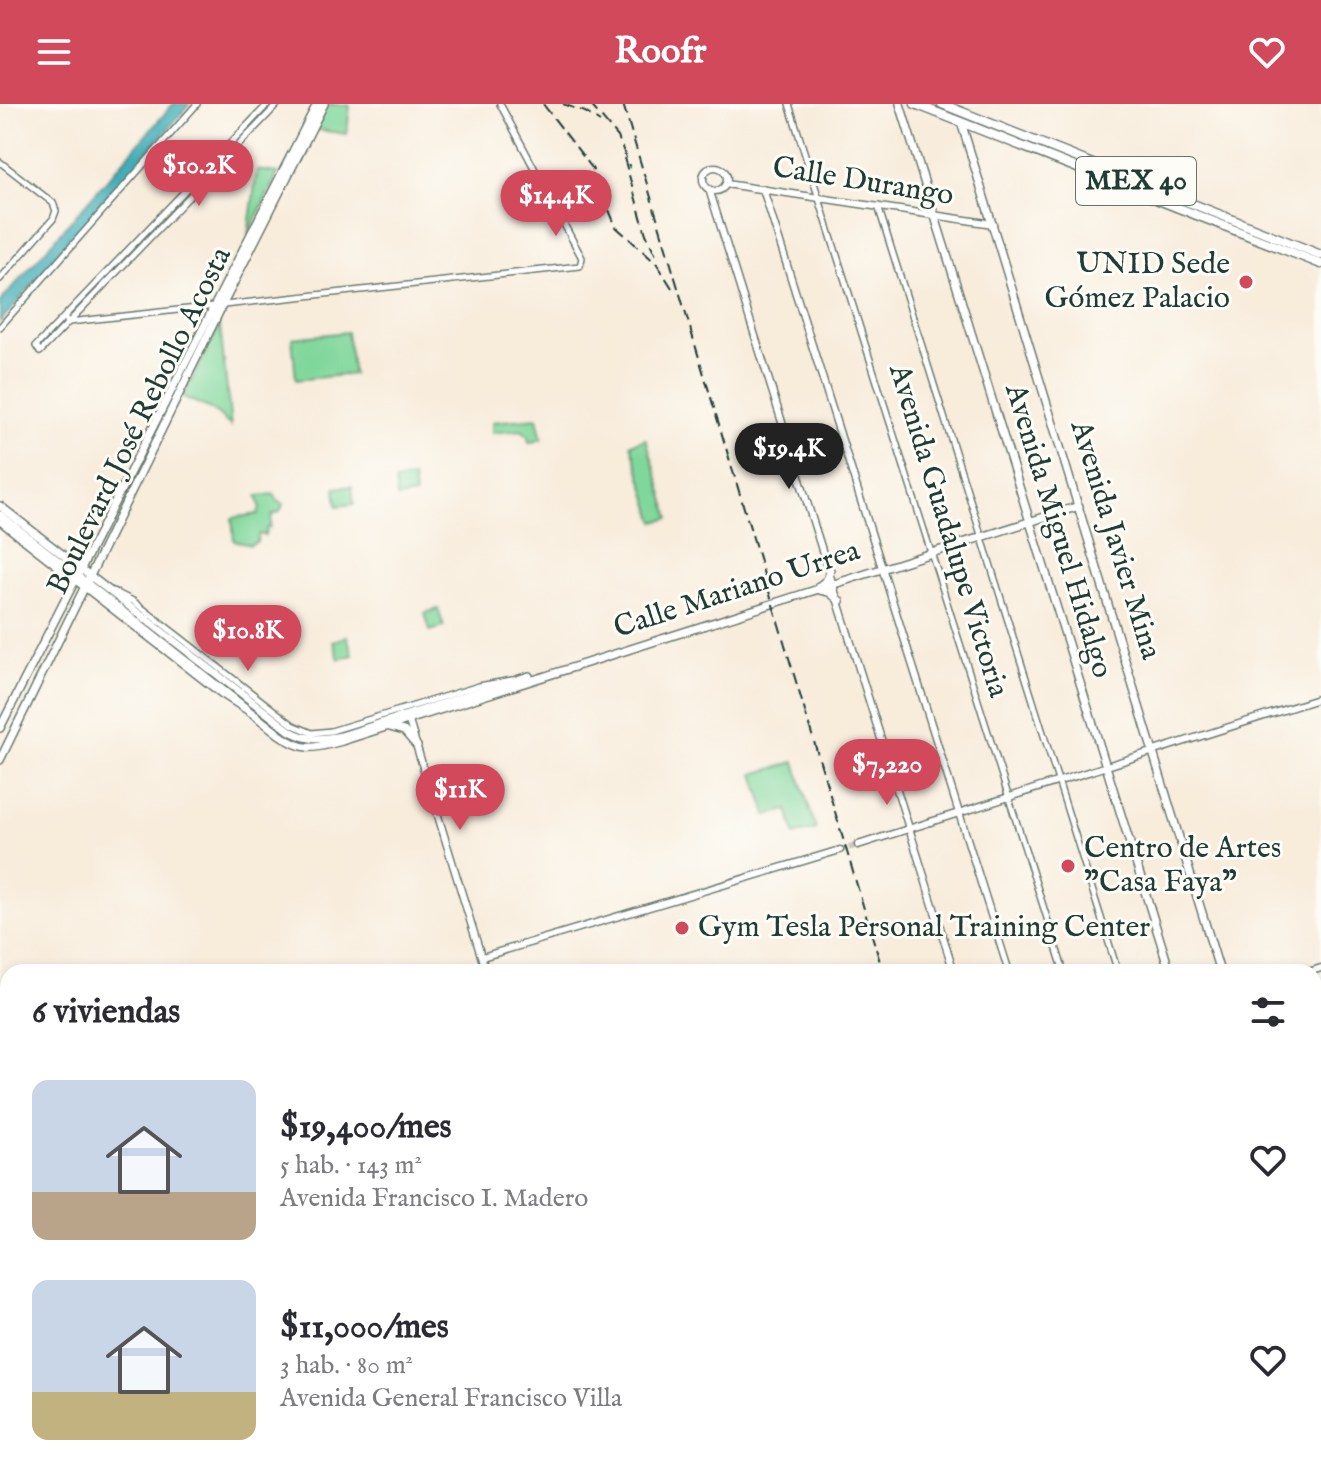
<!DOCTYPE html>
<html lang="es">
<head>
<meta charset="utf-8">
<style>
	body { margin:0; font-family:"IM FELL English",serif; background:#f7f7f7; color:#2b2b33; height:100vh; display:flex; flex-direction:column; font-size:30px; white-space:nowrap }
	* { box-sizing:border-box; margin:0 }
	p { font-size:26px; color:#7c7c81 }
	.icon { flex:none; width:44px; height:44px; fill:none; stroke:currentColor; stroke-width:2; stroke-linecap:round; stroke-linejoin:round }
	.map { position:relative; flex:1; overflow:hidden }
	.panel { position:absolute; left:0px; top:860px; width:1322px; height:512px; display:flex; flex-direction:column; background:#fff; border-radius:24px 24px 0 0; box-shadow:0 4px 12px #0003 }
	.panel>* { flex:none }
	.price { position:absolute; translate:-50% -68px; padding:0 18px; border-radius:28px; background:#d1495b; color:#fff; font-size:26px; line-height:52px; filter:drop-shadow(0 2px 4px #0008) }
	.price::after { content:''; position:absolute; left:50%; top:48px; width:24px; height:18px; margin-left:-12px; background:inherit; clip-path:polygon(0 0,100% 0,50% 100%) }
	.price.on { background:#222; color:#fff }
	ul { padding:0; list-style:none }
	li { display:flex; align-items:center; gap:24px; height:200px; padding:0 32px }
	li span { display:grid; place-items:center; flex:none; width:224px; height:160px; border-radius:16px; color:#555 }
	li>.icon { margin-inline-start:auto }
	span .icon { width:96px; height:96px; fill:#fffc; stroke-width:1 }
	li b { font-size:34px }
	h2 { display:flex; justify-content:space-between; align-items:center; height:96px; padding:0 32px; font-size:34px }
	header { display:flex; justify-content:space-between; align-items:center; height:104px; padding:0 32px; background:#d1495b; color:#fff; font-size:36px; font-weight:700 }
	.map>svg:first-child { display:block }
	.green { fill:#80d79b; stroke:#508a68; stroke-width:2 }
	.water { fill:#3aabb5; stroke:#2c7474; stroke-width:2 }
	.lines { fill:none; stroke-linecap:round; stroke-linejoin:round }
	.secondary-tunnel { stroke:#cdc9ba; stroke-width:6; stroke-dasharray:6 3; stroke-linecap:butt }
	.tertiary-casing { stroke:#6b7a6e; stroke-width:8 }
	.secondary-casing { stroke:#6b7a6e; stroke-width:9 }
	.primary-casing { stroke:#6b7a6e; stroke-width:10 }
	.trunk-casing { stroke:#6b7a6e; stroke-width:11 }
	.tertiary { stroke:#fff; stroke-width:5 }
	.secondary { stroke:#fff; stroke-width:6 }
	.primary { stroke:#fff; stroke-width:7 }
	.trunk { stroke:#fff; stroke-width:8 }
	.rail { stroke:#1f3d34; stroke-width:2; stroke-dasharray:12 6; stroke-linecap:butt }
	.poi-dot { fill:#d1495b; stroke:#fdfcf7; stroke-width:3 }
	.labels { text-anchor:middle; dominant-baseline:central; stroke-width:6; stroke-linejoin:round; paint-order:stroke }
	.shield { fill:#fdfcf7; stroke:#62766e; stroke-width:2 }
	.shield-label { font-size:28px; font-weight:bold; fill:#1f3d34 }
	.street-label { font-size:30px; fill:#1f3d34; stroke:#fdfcf7 }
	.poi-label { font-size:30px; fill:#1f3d34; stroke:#fdfcf7; text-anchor:start }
</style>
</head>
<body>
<header><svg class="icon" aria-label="menu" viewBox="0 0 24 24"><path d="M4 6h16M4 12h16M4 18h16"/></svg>Roofr<svg class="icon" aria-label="heart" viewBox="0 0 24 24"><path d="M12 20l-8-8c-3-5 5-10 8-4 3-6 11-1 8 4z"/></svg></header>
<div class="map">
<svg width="1321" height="1372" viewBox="0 0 1321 1372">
	<rect width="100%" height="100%" fill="#fdfcf7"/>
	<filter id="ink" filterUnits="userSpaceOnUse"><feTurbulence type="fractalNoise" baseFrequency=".0125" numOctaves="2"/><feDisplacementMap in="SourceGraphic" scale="16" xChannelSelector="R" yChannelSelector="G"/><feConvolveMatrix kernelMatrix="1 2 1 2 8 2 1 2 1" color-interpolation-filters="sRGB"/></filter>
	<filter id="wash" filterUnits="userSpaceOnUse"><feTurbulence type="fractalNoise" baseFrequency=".006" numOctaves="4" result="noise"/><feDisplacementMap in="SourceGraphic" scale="32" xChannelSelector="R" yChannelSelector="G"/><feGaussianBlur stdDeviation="1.8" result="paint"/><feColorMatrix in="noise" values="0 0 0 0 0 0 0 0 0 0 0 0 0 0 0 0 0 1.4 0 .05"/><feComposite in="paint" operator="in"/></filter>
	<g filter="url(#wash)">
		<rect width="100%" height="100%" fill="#f8ecdb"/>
		<path class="green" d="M325 0 350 1 347 30 312 25Z
			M257 66 278 69 248 131Z
			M220 222 231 322 211 305 183 293Z
			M347 228 353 270 296 276 292 234Z
			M537 314 542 335 529 339 528 332 522 326 492 329V318Z
			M646 335 670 414 655 418 631 340Z
			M413 374 415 391 397 394 395 377Z
			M352 382 354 400 337 402 335 384Z
			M274 390 278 398 283 400 280 408 272 411 270 424H267L265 431 259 430 257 438 250 441 234 437 232 414 258 410 260 403 257 392Z
			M438 505 444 523 430 527 425 509Z
			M347 532 353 551 339 555 333 537Z
			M795 658 816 725 795 731 788 706 767 711 754 670Z
			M242 1364H295L296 1365 288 1372H244L240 1366Z"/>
		<path class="water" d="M173 0H190L0 218V198Z"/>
	</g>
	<g filter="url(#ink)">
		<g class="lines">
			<path class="secondary-tunnel" d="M840 746 858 741"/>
			<defs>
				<path id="tertiary" d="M268 0 36 242 40 248 278 0
					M789 0 1064 868
					M0 58 53 99 56 107 53 115 0 175
					M878 102 1118 868
					M64 214 69 218 580 162 582 154 500 0
					M0 223 197 0
					M0 418 222 591 250 609
					M113 487 133 497 293 621 312 629 331 627 479 582 512 576
					M0 1101 8 1112
					M206 1364 212 1372
					M80 1372 91 1364"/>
				<path id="secondary" d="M703 75a12 12 0 1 1 24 0a12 12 0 1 1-24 0Z
					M726 80 993 120
					M709 85 954 868
					M763 85 1009 868
					M407 611 486 868
					M858 741 1321 594
					M482 853 840 746
					M1309 868 1321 864
					M1314 1029 1321 1027
					M636 1364 638 1372
					M1164 1364 1166 1372
					M717 1372 727 1364"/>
				<path id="primary" d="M900 0 1170 868
					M961 18 1220 868
					M0 402 290 627C308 637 321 636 341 632L529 572
					M0 411 280 631C305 649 315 644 342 637L1079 402
					M819 482 827 476 830 466
					M820 486 829 488 840 497
					M386 622 404 627 417 642
					M0 624 317 0
					M0 656 222 202 324 0
					M1314 1175 1321 1198
					M1314 1310 1321 1308
					M1314 1350 1321 1372
					M1110 1372 1134 1364"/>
				<path id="trunk" d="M915 0 1321 160
					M942 0 1321 151"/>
			</defs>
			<use href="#tertiary" class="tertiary-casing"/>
			<use href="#secondary" class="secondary-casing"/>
			<use href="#primary" class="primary-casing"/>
			<use href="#trunk" class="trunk-casing"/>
			<use href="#tertiary" class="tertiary"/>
			<use href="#secondary" class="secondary"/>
			<use href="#primary" class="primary"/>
			<use href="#trunk" class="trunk"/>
			<path class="rail" d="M543 0 592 64 616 123 657 160 672 184
				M563 0 585 8 600 18
				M590 0 618 33 630 64
				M623 0 883 868
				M624 54 646 130 658 156
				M1031 1364 1033 1372
				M1001 1372 1005 1364"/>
		</g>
	</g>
	<g class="poi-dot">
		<circle cx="1246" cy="178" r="8"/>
		<circle cx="1068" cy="762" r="8"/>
		<circle cx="682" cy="824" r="8"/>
	</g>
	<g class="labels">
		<rect class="shield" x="1076" y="53" width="120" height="48" rx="6"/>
		<g class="shield-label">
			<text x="1136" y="77">MEX 40</text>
		</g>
		<g class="street-label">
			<text transform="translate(863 78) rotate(9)">Calle Durango</text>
			<text transform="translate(140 317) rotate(-64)">Boulevard José Rebollo Acosta</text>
			<text transform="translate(948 427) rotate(73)">Avenida Guadalupe Victoria</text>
			<text transform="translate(1058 427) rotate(73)">Avenida Miguel Hidalgo</text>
			<text transform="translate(1115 436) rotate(73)">Avenida Javier Mina</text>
			<text transform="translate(737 486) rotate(-18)">Calle Mariano Urrea</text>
		</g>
		<g class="poi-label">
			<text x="1230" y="161" text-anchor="end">UNID Sede<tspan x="1230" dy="34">Gómez Palacio</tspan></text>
			<text x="1084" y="745">Centro de Artes<tspan x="1084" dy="34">"Casa Faya"</tspan></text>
			<text x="698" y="824">Gym Tesla Personal Training Center</text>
		</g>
	</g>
</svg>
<b class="price" style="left:199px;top:104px">$10.2K</b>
<b class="price" style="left:556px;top:134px">$14.4K</b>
<b class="price on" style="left:789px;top:387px">$19.4K</b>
<b class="price" style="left:248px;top:569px">$10.8K</b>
<b class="price" style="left:887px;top:703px">$7,220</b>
<b class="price" style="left:460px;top:728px">$11K</b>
<section class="panel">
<h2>6 viviendas<svg class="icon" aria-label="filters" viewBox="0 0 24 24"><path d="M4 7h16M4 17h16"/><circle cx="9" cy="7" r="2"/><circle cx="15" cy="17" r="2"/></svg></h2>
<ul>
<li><span style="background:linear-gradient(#c9d6e8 70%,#b9a48a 0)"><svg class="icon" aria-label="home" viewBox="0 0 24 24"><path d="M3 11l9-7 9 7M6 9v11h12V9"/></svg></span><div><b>$19,400/mes</b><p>5 hab. · 143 m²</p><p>Avenida Francisco I. Madero</p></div><svg class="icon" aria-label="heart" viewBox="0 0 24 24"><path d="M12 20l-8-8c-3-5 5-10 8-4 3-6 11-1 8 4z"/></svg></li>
<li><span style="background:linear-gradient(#c9d6e8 70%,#c2b280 0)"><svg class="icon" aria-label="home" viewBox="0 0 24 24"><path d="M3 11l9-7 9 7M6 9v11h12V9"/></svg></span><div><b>$11,000/mes</b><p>3 hab. · 80 m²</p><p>Avenida General Francisco Villa</p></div><svg class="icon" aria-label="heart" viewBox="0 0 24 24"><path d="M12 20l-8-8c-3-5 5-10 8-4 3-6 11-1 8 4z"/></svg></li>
</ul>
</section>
</div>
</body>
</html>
